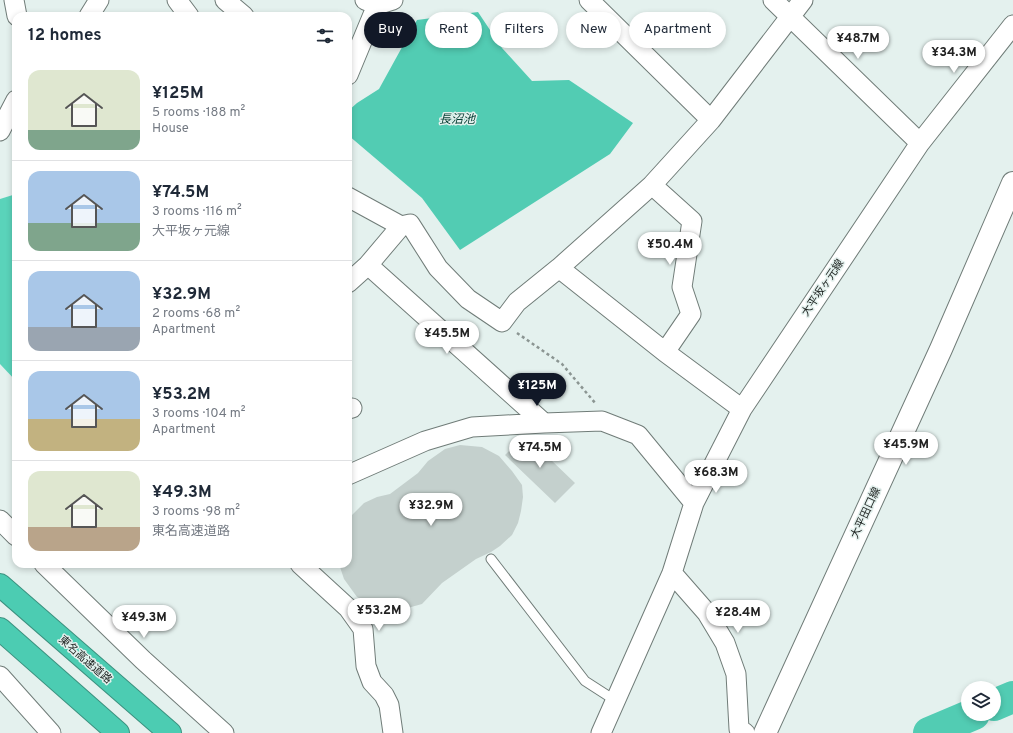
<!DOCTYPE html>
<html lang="en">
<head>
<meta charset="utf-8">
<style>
	body { margin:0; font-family:Overpass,"Noto Sans JP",sans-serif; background:#f2f2f3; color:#1f2937; height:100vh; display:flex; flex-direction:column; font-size:15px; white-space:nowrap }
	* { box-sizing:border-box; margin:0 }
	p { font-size:13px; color:#747a83 }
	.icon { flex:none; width:22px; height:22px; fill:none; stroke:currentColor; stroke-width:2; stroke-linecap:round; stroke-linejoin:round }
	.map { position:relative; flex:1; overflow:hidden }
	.panel { position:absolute; left:12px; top:12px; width:340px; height:556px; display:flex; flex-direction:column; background:#fff; border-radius:12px; box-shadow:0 2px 6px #0003 }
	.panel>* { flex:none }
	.top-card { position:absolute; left:364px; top:12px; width:380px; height:36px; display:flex; gap:8px }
	.tools { position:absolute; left:961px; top:681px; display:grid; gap:8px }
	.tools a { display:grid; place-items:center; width:40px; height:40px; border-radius:50%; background:#fff; box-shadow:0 2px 6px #0003; font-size:20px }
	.price { position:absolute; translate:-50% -34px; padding:0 9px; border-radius:14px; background:#fff; color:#222; font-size:13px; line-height:26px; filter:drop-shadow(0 1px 2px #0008) }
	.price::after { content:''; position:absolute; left:50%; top:24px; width:12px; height:9px; margin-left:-6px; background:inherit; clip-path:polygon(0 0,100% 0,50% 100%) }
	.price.active { background:#111827; color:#fff }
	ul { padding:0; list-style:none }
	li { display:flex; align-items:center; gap:12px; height:100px; padding:0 16px }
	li+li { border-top:1px solid #e0e1e3 }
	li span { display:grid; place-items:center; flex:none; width:112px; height:80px; border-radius:12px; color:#555 }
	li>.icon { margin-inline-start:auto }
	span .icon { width:48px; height:48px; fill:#fffc; stroke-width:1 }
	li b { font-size:17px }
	h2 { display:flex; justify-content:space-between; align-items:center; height:48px; padding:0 16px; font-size:17px }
	.tag { padding:0 14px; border-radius:18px; background:#fff; box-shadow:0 2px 6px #0003; font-size:14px; line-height:36px }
	.tag.active { background:#111827; color:#fff }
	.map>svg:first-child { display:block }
	.forest { fill:#5ad3ba }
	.water { fill:#52ccb3 }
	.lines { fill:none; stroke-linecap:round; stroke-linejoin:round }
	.river { stroke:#52ccb3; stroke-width:32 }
	.building { fill:#c4d0cd }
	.service-casing { stroke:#707c78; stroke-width:11 }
	.minor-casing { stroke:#707c78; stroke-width:21 }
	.tertiary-casing { stroke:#707c78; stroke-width:24 }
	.motorway-casing { stroke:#3c917f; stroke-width:24 }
	.path { stroke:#8b9592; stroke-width:2.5; stroke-dasharray:3 3; stroke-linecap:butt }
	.service { stroke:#fff; stroke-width:9 }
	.minor { stroke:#fff; stroke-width:19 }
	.tertiary { stroke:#fff; stroke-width:22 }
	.motorway { stroke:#4cccb2; stroke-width:22 }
	.labels { text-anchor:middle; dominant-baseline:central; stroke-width:3; stroke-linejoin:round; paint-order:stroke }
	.street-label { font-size:11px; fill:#1e2321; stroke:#e4f1ee }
	.water-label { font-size:12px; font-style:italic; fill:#084036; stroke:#e4f1ee }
</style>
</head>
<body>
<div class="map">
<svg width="1013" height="733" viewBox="0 0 1013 733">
	<rect width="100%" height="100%" fill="#e4f1ee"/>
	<path class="forest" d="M16 194V381L0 364V199Z"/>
	<path class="water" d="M478 12 502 48 532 81 569 80 633 123 610 154 460 250 422 198 348 135V111L357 103 379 89 417 20Z"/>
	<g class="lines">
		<path class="river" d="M994 705 1013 697
			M929 733 974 714"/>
	</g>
	<path class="building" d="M525 435 575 483 555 503 505 455Z
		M460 445 482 447 499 456 512 471 522 485 523 497 521 511 518 523 512 535 500 546 491 552 476 559 442 583 422 604 404 609H390L376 607 357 597 344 579 339 564H348V519L364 503 377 497 390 494 418 473 428 461 445 449Z"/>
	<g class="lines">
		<defs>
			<path id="service" d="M491 559 585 681 616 701"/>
			<path id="minor" d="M14 0 17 16
				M177 0 189 16
				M225 0 244 16
				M589 0 711 120
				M773 0 920 143
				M377 5 393 0
				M89 16 99 0
				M348 75 377 5 365 0
				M0 131 16 100
				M652 185 692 221 682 287 691 314 665 352
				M348 197 401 226 410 224 438 268 468 299 502 322 517 302 559 268
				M368 265 544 423
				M348 283 368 265 401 226
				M348 409 352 408
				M742 409 665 352 559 268 652 185 711 120 803 0
				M348 475 425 441 472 427 544 423 602 421 638 435 694 503
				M0 520 16 536
				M44 564 143 660 224 733
				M300 564 348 608 363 629 366 666 372 682 384 695 389 705 393 733
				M672 573 707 613 725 643 736 674 739 729 745 733
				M0 676 51 733
				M601 733 672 573 694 503 742 409 920 143 1013 25"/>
			<path id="tertiary" d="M765 733 941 349 1013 183"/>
			<path id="motorway" d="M0 585 170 733
				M0 629 118 733"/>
		</defs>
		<use href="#service" class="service-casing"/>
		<use href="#minor" class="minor-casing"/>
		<use href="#tertiary" class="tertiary-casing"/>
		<use href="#motorway" class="motorway-casing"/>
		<path class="path" d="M517 333 562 364 596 404"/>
		<use href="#service" class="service"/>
		<use href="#minor" class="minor"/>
		<use href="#tertiary" class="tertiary"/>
		<use href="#motorway" class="motorway"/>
	</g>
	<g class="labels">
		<g class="street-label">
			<text transform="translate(823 288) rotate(-56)">大平坂ヶ元線</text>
			<text transform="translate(866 513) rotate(-65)">大平田口線</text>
			<text transform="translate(85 660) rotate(41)">東名高速道路</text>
		</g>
		<g class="water-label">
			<text x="457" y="120">長沼池</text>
		</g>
	</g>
</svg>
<div class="tools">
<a><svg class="icon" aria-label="layers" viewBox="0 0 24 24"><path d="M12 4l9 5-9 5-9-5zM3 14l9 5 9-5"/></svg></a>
</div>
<b class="price" style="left:858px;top:60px">¥48.7M</b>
<b class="price" style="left:954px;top:74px">¥34.3M</b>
<b class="price" style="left:670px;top:266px">¥50.4M</b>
<b class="price" style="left:447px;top:355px">¥45.5M</b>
<b class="price active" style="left:537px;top:407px">¥125M</b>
<b class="price" style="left:906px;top:466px">¥45.9M</b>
<b class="price" style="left:540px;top:469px">¥74.5M</b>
<b class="price" style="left:716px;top:494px">¥68.3M</b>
<b class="price" style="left:431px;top:527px">¥32.9M</b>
<b class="price" style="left:379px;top:632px">¥53.2M</b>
<b class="price" style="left:738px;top:634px">¥28.4M</b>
<b class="price" style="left:144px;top:639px">¥49.3M</b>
<div class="top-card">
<a class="tag active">Buy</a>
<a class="tag">Rent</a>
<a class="tag">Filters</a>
<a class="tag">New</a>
<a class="tag">Apartment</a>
</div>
<section class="panel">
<h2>12 homes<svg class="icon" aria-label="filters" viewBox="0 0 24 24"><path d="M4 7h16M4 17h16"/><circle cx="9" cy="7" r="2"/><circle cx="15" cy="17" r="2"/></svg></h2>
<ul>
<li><span style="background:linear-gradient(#dfe7d0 75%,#7fa58c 0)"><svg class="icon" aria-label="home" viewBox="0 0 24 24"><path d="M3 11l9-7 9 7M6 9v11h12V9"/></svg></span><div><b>¥125M</b><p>5 rooms · 188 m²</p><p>House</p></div></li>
<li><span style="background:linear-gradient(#a9c7e8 65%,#7fa58c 0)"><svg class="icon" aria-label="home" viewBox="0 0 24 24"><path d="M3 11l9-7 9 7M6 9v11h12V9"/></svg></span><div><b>¥74.5M</b><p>3 rooms · 116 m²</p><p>大平坂ヶ元線</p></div></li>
<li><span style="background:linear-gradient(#a9c7e8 70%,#9aa5b1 0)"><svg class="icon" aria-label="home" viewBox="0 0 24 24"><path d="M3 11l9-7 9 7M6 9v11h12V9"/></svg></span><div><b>¥32.9M</b><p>2 rooms · 68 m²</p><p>Apartment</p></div></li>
<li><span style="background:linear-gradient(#a9c7e8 60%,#c2b280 0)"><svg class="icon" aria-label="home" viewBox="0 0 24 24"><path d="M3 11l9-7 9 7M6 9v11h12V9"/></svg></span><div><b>¥53.2M</b><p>3 rooms · 104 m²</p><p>Apartment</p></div></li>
<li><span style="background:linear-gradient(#dfe7d0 70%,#b9a48a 0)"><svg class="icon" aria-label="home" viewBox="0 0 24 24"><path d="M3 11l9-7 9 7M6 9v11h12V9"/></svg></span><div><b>¥49.3M</b><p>3 rooms · 98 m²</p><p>東名高速道路</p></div></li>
</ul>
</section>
</div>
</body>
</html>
